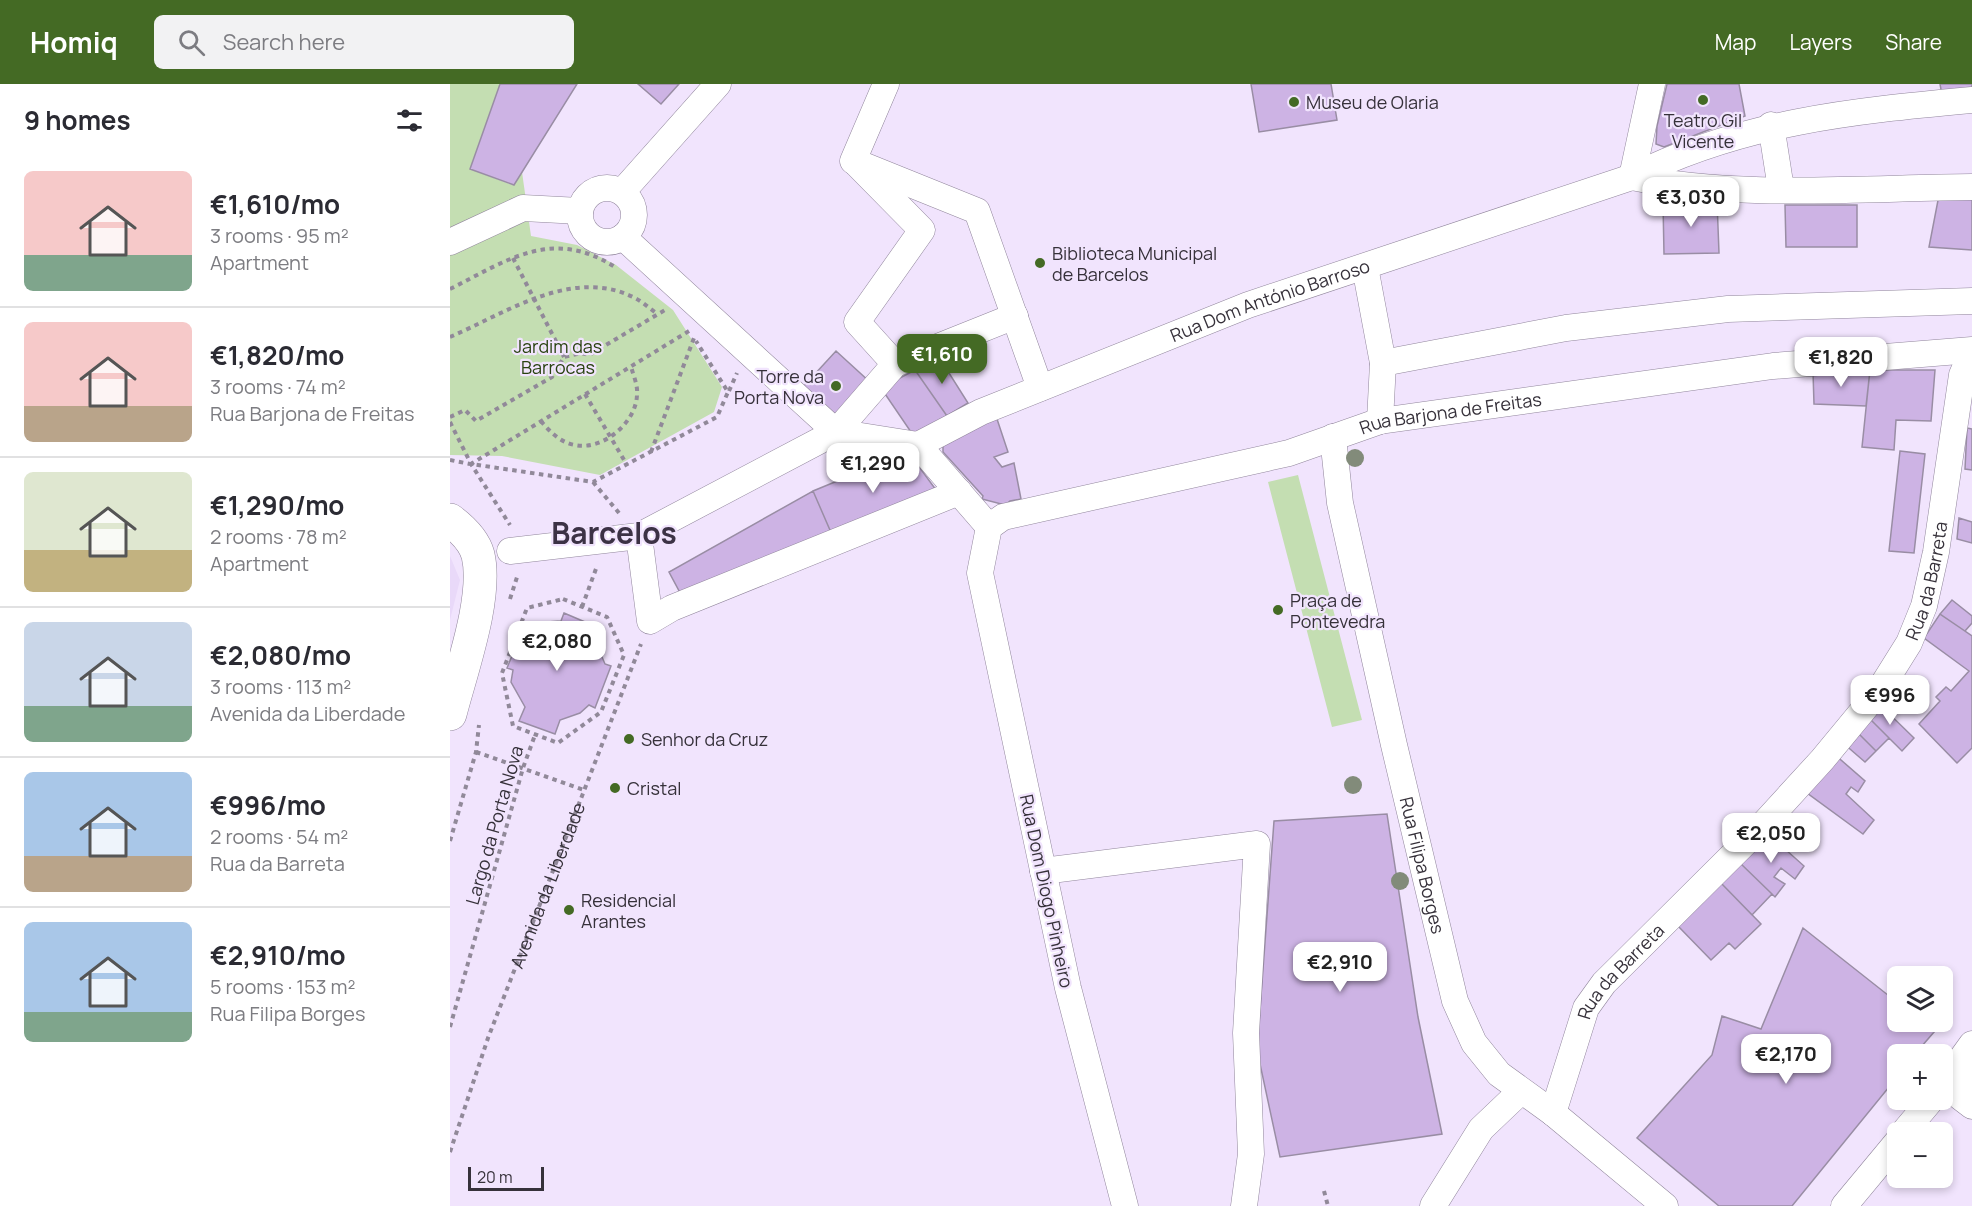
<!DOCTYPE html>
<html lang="en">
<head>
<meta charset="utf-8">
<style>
	body { margin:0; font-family:Manrope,sans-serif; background:#f2f2f3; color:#2b2b33; height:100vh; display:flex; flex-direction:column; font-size:22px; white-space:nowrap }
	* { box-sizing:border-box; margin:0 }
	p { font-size:20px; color:#7c7c81 }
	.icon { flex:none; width:33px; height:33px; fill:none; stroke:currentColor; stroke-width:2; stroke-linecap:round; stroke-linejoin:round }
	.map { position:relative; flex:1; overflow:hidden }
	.side { display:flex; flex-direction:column; background:#fff; width:450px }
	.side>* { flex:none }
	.fabs { position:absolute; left:1437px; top:882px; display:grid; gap:12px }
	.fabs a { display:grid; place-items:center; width:66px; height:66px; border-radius:9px; background:#fff; box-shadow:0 3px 9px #0003; font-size:30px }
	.scale { position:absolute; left:18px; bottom:15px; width:76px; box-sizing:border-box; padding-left:6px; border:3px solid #36313a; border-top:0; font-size:16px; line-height:21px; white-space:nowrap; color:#36313a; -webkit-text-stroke:4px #f1e4fd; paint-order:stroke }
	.price { position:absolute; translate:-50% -51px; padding:0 14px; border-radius:12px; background:#fff; color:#222; font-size:20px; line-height:39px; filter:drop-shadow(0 2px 3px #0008) }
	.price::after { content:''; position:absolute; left:50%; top:36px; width:18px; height:14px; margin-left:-9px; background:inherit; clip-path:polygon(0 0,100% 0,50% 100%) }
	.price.active { background:#446a24; color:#fff }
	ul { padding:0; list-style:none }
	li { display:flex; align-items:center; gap:18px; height:150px; padding:0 24px }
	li+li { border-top:2px solid #e1e1e2 }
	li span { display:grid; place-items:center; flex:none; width:168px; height:120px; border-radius:9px; color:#555 }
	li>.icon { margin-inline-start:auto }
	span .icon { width:72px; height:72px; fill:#fffc; stroke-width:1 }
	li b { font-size:26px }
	h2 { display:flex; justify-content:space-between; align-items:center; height:72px; padding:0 24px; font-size:26px }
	header { display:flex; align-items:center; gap:36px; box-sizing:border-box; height:84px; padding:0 30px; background:#446a24; color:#fff }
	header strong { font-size:28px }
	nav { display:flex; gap:33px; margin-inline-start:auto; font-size:21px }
	.search { width:420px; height:54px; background:#f2f2f3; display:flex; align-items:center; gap:15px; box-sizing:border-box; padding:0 21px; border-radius:9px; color:#7c7c81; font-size:22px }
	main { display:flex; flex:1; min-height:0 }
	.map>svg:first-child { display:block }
	.built { fill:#e9d9f9 }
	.green { fill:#c4deb2 }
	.building { fill:#cdb3e4; stroke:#998da4; stroke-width:1.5 }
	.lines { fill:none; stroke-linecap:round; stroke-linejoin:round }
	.minor-casing { stroke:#91869c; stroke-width:27 }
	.major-casing { stroke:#91869c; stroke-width:34 }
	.path { stroke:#918999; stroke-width:4; stroke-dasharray:4.5 4.5; stroke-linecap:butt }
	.minor { stroke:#fff; stroke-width:26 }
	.major { stroke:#fff; stroke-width:33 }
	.tree { fill:#828b7a }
	.poi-dot { fill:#446a24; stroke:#f1e4fd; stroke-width:2 }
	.labels { text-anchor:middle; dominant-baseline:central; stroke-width:4.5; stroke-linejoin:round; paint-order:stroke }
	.poi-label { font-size:18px; fill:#36313a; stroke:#f1e4fd; text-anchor:start }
	.street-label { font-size:18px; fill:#36313a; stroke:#f1e4fd }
	.park-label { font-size:18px; fill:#28420f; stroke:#f1e4fd }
	.town-label { font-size:30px; font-weight:bold; fill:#3c3245; stroke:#f1e4fd }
</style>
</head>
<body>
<header>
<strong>Homiq</strong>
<div class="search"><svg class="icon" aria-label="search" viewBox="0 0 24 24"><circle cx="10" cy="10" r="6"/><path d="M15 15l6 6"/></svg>Search here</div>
<nav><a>Map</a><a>Layers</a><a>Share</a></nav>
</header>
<main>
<section class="side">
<h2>9 homes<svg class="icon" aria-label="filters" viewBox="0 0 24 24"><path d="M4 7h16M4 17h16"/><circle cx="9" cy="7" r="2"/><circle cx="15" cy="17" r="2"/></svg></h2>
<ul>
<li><span style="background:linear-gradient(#f6c9c9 70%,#7fa58c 0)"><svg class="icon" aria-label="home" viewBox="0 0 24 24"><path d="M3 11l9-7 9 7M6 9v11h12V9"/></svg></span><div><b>€1,610/mo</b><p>3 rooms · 95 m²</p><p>Apartment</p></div></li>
<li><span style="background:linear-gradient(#f6c9c9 70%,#b9a48a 0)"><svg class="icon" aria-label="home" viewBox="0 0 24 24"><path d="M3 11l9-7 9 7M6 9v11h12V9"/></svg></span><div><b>€1,820/mo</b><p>3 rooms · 74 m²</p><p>Rua Barjona de Freitas</p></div></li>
<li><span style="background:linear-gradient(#dfe7d0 65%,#c2b280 0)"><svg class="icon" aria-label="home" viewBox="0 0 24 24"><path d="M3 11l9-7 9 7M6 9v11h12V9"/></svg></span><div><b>€1,290/mo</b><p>2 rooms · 78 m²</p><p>Apartment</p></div></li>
<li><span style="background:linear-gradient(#c9d6e8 70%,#7fa58c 0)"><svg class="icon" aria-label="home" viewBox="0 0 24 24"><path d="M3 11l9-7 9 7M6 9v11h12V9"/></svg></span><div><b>€2,080/mo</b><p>3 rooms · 113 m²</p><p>Avenida da Liberdade</p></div></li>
<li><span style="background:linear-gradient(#a9c7e8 70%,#b9a48a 0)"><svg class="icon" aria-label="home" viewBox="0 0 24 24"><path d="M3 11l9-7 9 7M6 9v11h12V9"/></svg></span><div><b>€996/mo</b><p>2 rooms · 54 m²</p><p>Rua da Barreta</p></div></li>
<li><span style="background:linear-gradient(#a9c7e8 75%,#7fa58c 0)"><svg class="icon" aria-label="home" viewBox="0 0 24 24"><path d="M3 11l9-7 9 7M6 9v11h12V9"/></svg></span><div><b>€2,910/mo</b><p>5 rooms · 153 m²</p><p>Rua Filipa Borges</p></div></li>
</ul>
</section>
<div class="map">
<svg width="1522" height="1122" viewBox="0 0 1522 1122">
	<rect width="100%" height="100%" fill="#f1e4fd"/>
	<path class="built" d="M0 472 10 496 0 536Z"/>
	<path class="green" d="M0 0H50L20 85 63 101 72 88 81 152 127 161 166 181 223 226 272 303 264 328 150 391 52 372 0 371Z
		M848 391 912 636 882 643 818 398Z"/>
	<path class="building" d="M50 0H127L64 101 20 85Z
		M188 0H229L211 20Z
		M801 0H881L887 36 809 48Z
		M1217 0H1289L1295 32 1214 63 1206 60 1207 42Z
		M1490 0H1522V11H1492Z
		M1489 111 1522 113V166L1479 163Z
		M1267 117 1269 169 1214 170 1213 119Z
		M1335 121H1407V163H1336Z
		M386 267 421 299 385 335 352 304Z
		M487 270 518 319 497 332 465 286Z
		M465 286 497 332 463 351 431 304Z
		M1420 286H1485L1481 337 1446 336 1444 366 1412 363Z
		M1420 286 1416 322 1364 320 1363 288Z
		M545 329 558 368 544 373 552 383 564 379 571 415 560 417 555 421 532 415 533 412 493 368V361Z
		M1517 344 1522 345V386L1515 385Z
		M1450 367 1475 370 1464 469 1439 467Z
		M448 372 467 380 489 410 383 453 363 407Z
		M363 407 383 453 235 518 219 488Z
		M1509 434 1522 438V459L1507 455Z
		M1502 516 1522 532V539L1515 547 1490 530Z
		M114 529 142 541 138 551 146 559 155 580 161 582 145 624 139 621 130 629 110 636 105 650 69 637 75 623 61 598 63 586 57 584 71 550 77 552 97 538 111 537Z
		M1490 530 1522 552V664L1507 679 1469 640 1490 617 1486 613 1496 603 1501 607 1519 587 1474 554Z
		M1427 618 1464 654 1452 667 1415 630Z
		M1415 630 1439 654 1426 667 1404 645Z
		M1404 645 1426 667 1415 678 1393 659Z
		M1383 669 1415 697 1408 708 1401 703 1396 710 1424 736 1413 750 1353 706Z
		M937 730 968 933 992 1050 830 1073 807 966 824 737Z
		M1317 749 1354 782 1345 795 1331 784 1324 793 1335 800 1325 813 1289 778Z
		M1289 778 1322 810 1302 831 1270 798Z
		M1270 798 1311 840 1285 865 1279 859 1261 876 1227 841Z
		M1353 844 1448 919V938H1471L1484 948 1465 970H1448V992L1342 1122H1269L1187 1054 1262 971 1272 932 1311 945Z"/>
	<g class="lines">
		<defs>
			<g id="minor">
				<path d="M436 0 403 77 527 127 590 304"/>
				<path d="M1321 41 1331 105"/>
				<path d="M404 77 472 146 407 238 445 280 386 348 189 452 200 537 222 524 509 408"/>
				<path d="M1182 93C1287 115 1414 104 1522 103"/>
				<path d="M1182 93 1202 0"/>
				<circle cx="157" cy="131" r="27"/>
				<path d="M172 108 268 0"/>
				<path d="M173 153 386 348 468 361 539 443"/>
				<path d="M0 158 73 124 130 127"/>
				<path d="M915 183 933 279 930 337"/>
				<path d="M933 279 1116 244 1278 225 1522 217"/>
				<path d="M445 280 565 232"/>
				<path id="s2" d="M883 353 890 419 944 661 1005 917 1024 959 1049 990 1103 1029 1215 1122"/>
				<path id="s3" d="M468 361 531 328 798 221 1182 93C1292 38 1402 27 1522 16"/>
				<path d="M60 467 189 452"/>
				<path d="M593 787 807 760 796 949 801 1070 794 1122"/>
				<path d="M1522 984 1505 1009 1522 1022"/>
				<path d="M1496 996 1522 960"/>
				<path id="s4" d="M1103 1029 1136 924 1154 899 1308 746 1372 676 1429 607 1459 559 1474 522 1486 468 1512 291 1522 268"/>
				<path d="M1454 1048 1481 1016"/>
				<path id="s5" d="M675 1122 618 904 530 489 539 443 553 433 839 369 930 337 1323 282 1522 266"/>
				<path d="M983 1122 1031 1045 1071 1007"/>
				<path d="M1394 1122 1448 1057"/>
			</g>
			<path id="major" d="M0 436C12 445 24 456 28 471 38 513 11 587 0 630"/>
		</defs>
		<use href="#minor" class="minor-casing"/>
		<use href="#major" class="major-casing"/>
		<g class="path">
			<path d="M63 174 114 273"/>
			<path d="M0 205C58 176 102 143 165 183"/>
			<path d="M239 247 21 380 143 398 267 333 278 308 246 257"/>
			<path d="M0 253C56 229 123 182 185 214 193 218 200 225 208 230"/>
			<path d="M279 307 287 289"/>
			<path d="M135 310 177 381"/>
			<path d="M0 333 15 326 26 337 102 293 114 273 131 269 139 271 215 226"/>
			<path d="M91 337C99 347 111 359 125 361 153 367 187 338 187 310 188 301 183 291 181 282"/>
			<path d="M0 338 21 380 60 441"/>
			<path d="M201 368 244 254"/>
			<path d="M0 376 20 380"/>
			<path d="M143 398 169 429"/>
			<path d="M60 515 68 490"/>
			<path d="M113 515 157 533 174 571 151 628 108 659 63 642 52 589 77 524Z"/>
			<path d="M132 523 147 482"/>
			<path d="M26 668 134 706"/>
			<path d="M0 757 26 668 29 641"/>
			<path d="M0 943 73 684 85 651"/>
			<path id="s1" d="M0 1068 38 954 191 560"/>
			<path d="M874 1107 878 1122"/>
		</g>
		<use href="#minor" class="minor"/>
		<use href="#major" class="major"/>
	</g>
	<g class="tree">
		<circle cx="905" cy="374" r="9"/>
		<circle cx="903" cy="701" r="9"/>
		<circle cx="950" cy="797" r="9"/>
	</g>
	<g class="poi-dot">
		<circle cx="1253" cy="16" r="6"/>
		<circle cx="844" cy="18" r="6"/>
		<circle cx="590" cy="179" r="6"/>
		<circle cx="386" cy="302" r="6"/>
		<circle cx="828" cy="526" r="6"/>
		<circle cx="179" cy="655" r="6"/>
		<circle cx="165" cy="704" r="6"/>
		<circle cx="119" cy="826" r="6"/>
	</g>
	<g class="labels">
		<g class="poi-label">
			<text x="856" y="18">Museu de Olaria</text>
			<text x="1253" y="36" text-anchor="middle">Teatro Gil<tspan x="1253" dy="21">Vicente</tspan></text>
			<text x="602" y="169">Biblioteca Municipal<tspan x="602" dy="21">de Barcelos</tspan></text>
			<text x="374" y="292" text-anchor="end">Torre da<tspan x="374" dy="21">Porta Nova</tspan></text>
			<text x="840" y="516">Praça de<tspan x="840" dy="21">Pontevedra</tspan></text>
			<text x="191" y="655">Senhor da Cruz</text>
			<text x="177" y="704">Cristal</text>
			<text x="131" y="816">Residencial<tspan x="131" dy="21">Arantes</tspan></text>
		</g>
		<g class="street-label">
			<text stroke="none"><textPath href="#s3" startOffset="381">Rua Dom António Barroso</textPath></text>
			<text stroke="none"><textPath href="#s5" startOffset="1174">Rua Barjona de Freitas</textPath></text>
			<text stroke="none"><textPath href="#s4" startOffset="664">Rua da Barreta</textPath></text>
			<text transform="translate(44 741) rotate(-74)">Largo da Porta Nova</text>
			<text stroke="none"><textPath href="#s2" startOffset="438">Rua Filipa Borges</textPath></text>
			<text stroke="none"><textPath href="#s1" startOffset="284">Avenida da Liberdade</textPath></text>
			<text transform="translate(597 807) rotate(78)">Rua Dom Diogo Pinheiro</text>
			<text stroke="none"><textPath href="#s4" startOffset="160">Rua da Barreta</textPath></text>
		</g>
		<g class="park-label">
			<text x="108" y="262">Jardim das<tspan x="108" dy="21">Barrocas</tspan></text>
		</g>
		<g class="town-label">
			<text x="164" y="448">Barcelos</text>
		</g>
	</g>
</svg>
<div class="fabs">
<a><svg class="icon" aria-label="layers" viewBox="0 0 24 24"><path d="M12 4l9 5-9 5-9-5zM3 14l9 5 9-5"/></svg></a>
<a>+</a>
<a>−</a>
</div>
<div class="scale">20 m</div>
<b class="price" style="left:1241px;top:144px">€3,030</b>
<b class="price active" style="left:492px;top:301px">€1,610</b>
<b class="price" style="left:1391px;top:304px">€1,820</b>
<b class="price" style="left:423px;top:410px">€1,290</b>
<b class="price" style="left:107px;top:588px">€2,080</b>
<b class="price" style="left:1440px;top:642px">€996</b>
<b class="price" style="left:1321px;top:780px">€2,050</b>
<b class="price" style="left:890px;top:909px">€2,910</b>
<b class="price" style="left:1336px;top:1001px">€2,170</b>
</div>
</main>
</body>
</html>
